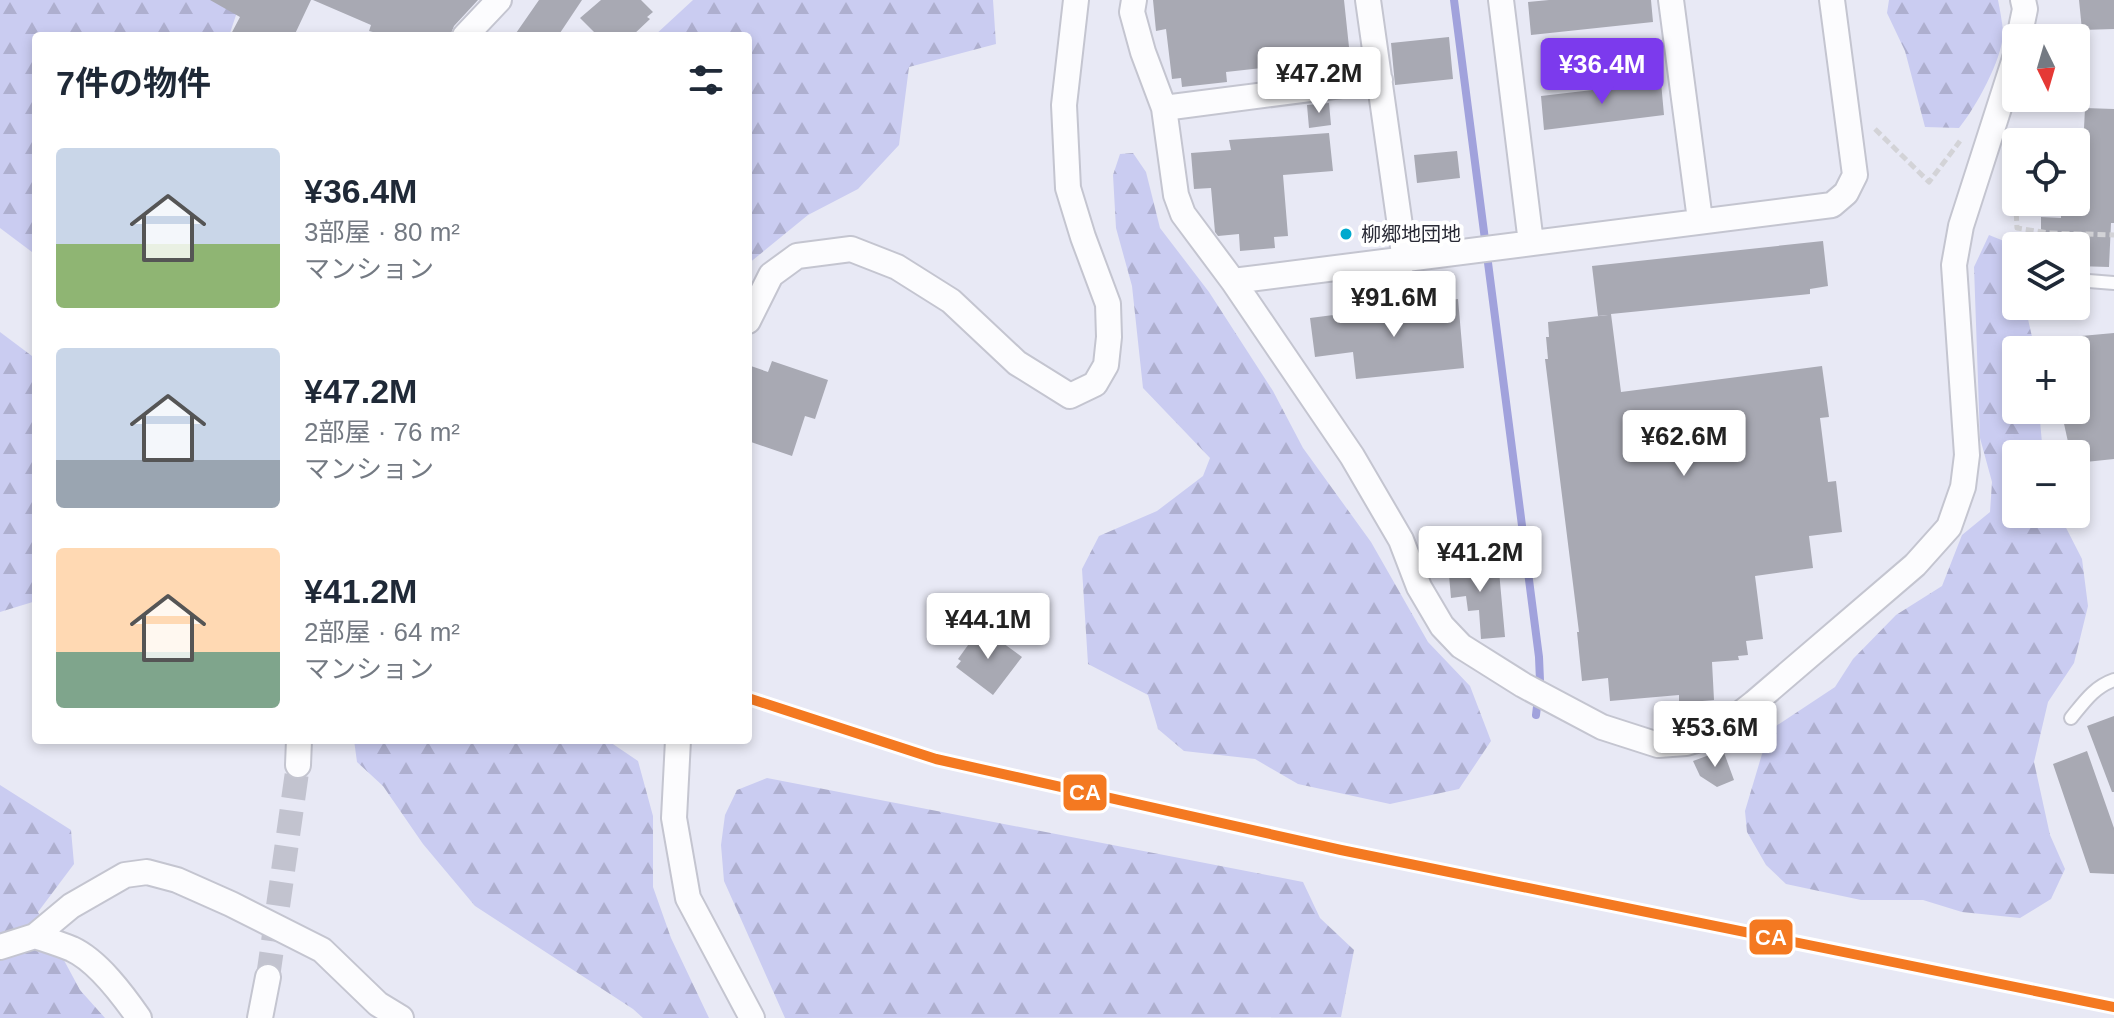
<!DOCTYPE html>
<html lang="ja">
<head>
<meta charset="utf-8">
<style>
	body { margin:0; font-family:Arial,"Noto Sans JP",sans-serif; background:#f2f2f3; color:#1f2937; height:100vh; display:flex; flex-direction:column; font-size:30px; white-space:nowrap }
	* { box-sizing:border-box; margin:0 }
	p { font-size:26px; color:#747a83 }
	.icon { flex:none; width:44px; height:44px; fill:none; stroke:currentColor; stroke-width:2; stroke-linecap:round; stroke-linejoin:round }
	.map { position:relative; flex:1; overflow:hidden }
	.drawer { position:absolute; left:32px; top:32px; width:720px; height:712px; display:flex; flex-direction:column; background:#fff; border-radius:8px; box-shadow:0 4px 12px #0003 }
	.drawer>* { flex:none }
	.needle { width:52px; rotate:175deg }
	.fabs { position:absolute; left:2002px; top:24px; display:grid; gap:16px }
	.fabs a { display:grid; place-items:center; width:88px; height:88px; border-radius:8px; background:#fff; box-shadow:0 4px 12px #0003; font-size:40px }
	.price { position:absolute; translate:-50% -68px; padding:0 18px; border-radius:8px; background:#fff; color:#222; font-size:26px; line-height:52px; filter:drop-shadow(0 2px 4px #0008) }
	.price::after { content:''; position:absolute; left:50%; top:48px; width:24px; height:18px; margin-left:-12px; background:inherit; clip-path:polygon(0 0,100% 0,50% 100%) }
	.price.on { background:#7c3aed; color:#fff }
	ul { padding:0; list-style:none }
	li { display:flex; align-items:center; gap:24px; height:200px; padding:0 24px }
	li span { display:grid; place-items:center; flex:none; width:224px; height:160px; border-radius:8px; color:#555 }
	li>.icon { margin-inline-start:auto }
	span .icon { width:96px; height:96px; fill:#fffc; stroke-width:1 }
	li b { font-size:34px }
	h2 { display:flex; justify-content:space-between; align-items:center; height:96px; padding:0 24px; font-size:34px }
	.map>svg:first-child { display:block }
	.forest { fill:url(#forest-firs) }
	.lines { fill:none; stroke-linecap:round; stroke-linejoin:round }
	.stream { stroke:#a1a2dc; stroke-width:8 }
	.building { fill:#a8a9b3 }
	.minor-tunnel { stroke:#c2c3cf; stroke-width:24; stroke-dasharray:24 12; stroke-linecap:butt }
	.service-casing { stroke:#c4c5d0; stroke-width:16 }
	.minor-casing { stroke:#c4c5d0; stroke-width:28 }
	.path { stroke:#d3d3d7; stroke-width:5; stroke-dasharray:8 4; stroke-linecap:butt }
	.service { stroke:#fcfcfe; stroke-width:12 }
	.minor { stroke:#fcfcfe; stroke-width:24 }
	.rail-1-casing { stroke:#fff; stroke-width:16 }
	.rail-1 { stroke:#f47921; stroke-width:10 }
	.bus-dot { fill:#00a9ce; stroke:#fff; stroke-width:3 }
	.labels { text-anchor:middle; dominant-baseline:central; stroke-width:8; stroke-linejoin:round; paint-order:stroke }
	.bus-label { font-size:20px; fill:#2a2b36; stroke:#fff; text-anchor:start }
	.line-badge { stroke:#fff; stroke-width:3 }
	.badge-label { font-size:22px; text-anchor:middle; font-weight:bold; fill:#fff }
</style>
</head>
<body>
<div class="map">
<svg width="2114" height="1018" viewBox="0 0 2114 1018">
	<defs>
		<pattern id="forest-firs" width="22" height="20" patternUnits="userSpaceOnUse" patternTransform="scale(2)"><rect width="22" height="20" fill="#caccf1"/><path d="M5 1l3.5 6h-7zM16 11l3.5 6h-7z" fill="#aeafcf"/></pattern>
	</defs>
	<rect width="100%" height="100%" fill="#e8e9f5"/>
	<path class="forest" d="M0 0H241L229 36H36V255L0 228Z
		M693 0H993L996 44 909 67 899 145 858 189 808 215 748 264V36H654Z
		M1889 0H1998C2000 10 2002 21 2003 31 2004 57 1975 109 1959 128L1925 127 1905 51 1887 13Z
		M1133 153 1146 172 1160 228 1209 292 1273 391 1303 448 1371 542 1428 642 1470 686 1491 741 1459 789 1390 804 1298 784 1255 759 1184 751 1158 729 1148 695 1088 664 1082 569 1099 536 1157 511 1203 476 1210 458 1143 388 1132 286 1116 228 1113 175 1120 154Z
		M1989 235 2009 243 2016 269V306H2025L2035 350H2016V410H2039L2043 454H2016V514H2059L2082 559 2088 606 2074 663 2048 702 2034 762 2050 835 2065 869 2051 899 2020 918 1962 912 1923 900H1861L1786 884 1766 865 1747 832 1745 811 1762 754 1776 726 1835 687 1853 659 1896 615 1942 586 1962 535 1990 512 1992 482 1980 438 1974 267Z
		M0 332 36 359V601L0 612Z
		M354 740H607L638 761 653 816V887L671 938 709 1018H643L633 1009 475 906 423 844 383 786 357 762Z
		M767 778 1303 882 1320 918 1354 950 1341 1017 785 1018 724 881 721 845 725 815 737 790Z
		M0 785 71 830 74 864 38 912 80 990 105 1018H0Z"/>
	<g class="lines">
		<path class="stream" d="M1454 0 1539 657 1540 681 1536 715"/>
	</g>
	<path class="building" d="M210 0H311L294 36H230L240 17Z
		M313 0H478L454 26 450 36H388L369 31 371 25Z
		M539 0H582L558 36H514Z
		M601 0H641L653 12 647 17 650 19 632 36H598L580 18Z
		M1153 0H1344L1349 47 1269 55 1271 67 1226 72 1227 82 1182 87 1181 78 1172 79 1166 29 1156 31Z
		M1549 0H1651L1653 22 1531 35 1528 2Z
		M2079 0H2114V29L2082 30Z
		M1449 37 1453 79 1395 85 1391 43Z
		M1661 82 1664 115 1544 130 1541 96Z
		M1329 103 1331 125 1309 128 1307 105Z
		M2085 108 2114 109V223H2111L2109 267 2076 266V246H2041V217L2061 218V202H2076V150L2083 149Z
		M1329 133 1333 171 1283 175 1288 236 1274 237 1275 248 1240 251 1239 234 1218 236 1215 232 1211 188 1194 189 1191 153 1231 150 1229 140Z
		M1457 151 1460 178 1417 183 1414 155Z
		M1823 241 1828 286 1810 289V294L1611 314 1621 392 1822 366 1829 417 1820 418 1828 482 1836 481 1842 532 1809 536 1813 568 1755 576 1763 639 1746 641 1748 655 1738 656 1739 660 1712 662 1714 700 1679 703V695L1610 701 1608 678 1582 681 1577 632H1579L1545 359H1548L1546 337H1549L1548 322 1608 315 1598 316 1592 266Z
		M1458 299 1464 368 1356 379 1353 352 1315 357 1310 318Z
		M2114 333V459L2076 463V449L2070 451 2061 410H2076V377L2084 375 2081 336Z
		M772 361 828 380 815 419 805 416 792 456 748 441V365L768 372Z
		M1498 560 1505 637 1481 639 1479 610 1468 611 1466 596 1451 598 1448 564Z
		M981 627 1022 657 993 695 956 667 961 661 958 659Z
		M2114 716V792H2112L2087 726Z
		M1723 750 1734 780 1717 787 1700 776 1693 761Z
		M2087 751 2114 828V874L2090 873 2053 764Z"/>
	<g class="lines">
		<path class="minor-tunnel" d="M268 977 298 765"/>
		<defs>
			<path id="service" d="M2076 280 2114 283
				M2071 718C2084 702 2094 687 2114 680"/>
			<path id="minor" d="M1134 0 1132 12 1143 52 1164 108 1176 195 1183 214 1233 281 1352 456 1401 540 1419 587 1442 626 1461 646 1523 685 1602 727 1658 745 1686 743 1713 735 1754 703 1915 565 1949 527 1963 487 1967 455 1954 265 1961 226 2016 55
				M1368 0 1405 261
				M1501 0 1531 243
				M1671 0 1700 220
				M465 36 499 0
				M2019 38 2025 9 2023 0
				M1164 108 1380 80
				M1233 281 1832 205 1846 193 1855 175 1832 0
				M748 321 771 275 797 256 851 249 897 267 951 301 1017 363 1070 396 1095 384 1106 365 1109 337 1108 304 1083 237 1068 188 1064 105 1076 0
				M678 740 674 818 688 898 752 1018
				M298 765 299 740
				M35 936C47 940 60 944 72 949 98 961 123 995 139 1018
				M0 947 35 936 71 906 125 875 147 872 177 880 231 904 322 950 378 1004 401 1018
				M260 1018 268 977"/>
		</defs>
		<use href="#service" class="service-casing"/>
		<use href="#minor" class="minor-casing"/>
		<path class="path" d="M1875 129 1929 182 1960 141
			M2013 153 2017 228 2049 233 2114 235"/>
		<use href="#service" class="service"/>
		<use href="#minor" class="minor"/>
		<defs>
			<path id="rail-1" d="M748 698 936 759 1341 850 2114 1007"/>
		</defs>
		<use href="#rail-1" class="rail-1-casing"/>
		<use href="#rail-1" class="rail-1"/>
	</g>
	<circle class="bus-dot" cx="1346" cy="234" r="7"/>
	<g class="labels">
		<g class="bus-label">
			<text x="1361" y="234">柳郷地団地</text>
		</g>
	</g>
	<g class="line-badge">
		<rect x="1062" y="773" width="46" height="39" rx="8" fill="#f47921"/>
		<rect x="1748" y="918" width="46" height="38" rx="8" fill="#f47921"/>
	</g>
	<g class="badge-label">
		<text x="1085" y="800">CA</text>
		<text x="1771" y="945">CA</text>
	</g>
</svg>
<div class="fabs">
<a><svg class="needle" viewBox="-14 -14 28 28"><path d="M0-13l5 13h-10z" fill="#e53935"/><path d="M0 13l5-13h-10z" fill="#747a83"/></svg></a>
<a><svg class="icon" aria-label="locate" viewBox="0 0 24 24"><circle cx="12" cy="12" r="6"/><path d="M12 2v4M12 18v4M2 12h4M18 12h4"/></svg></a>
<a><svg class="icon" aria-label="layers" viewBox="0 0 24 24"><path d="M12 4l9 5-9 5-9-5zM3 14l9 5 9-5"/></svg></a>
<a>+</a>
<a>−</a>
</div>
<b class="price on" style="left:1602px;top:106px">¥36.4M</b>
<b class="price" style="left:1319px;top:115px">¥47.2M</b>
<b class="price" style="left:1394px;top:339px">¥91.6M</b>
<b class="price" style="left:1684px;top:478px">¥62.6M</b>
<b class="price" style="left:1480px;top:594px">¥41.2M</b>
<b class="price" style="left:988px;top:661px">¥44.1M</b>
<b class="price" style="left:1715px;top:769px">¥53.6M</b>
<section class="drawer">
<h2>7件の物件<svg class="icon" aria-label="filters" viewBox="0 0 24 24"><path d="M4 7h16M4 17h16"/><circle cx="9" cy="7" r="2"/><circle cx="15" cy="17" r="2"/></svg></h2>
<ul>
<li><span style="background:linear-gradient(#c9d6e8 60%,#8fb573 0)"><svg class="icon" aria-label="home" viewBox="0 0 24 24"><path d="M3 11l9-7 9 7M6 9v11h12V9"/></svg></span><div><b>¥36.4M</b><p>3部屋 · 80 m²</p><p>マンション</p></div></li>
<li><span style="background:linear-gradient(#c9d6e8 70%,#9aa5b1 0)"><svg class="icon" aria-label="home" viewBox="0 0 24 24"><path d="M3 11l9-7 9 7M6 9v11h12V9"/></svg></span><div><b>¥47.2M</b><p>2部屋 · 76 m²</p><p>マンション</p></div></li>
<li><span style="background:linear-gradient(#ffd9b3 65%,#7fa58c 0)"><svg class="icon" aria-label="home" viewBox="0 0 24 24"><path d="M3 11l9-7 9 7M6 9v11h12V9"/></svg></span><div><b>¥41.2M</b><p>2部屋 · 64 m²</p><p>マンション</p></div></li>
</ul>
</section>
</div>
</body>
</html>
